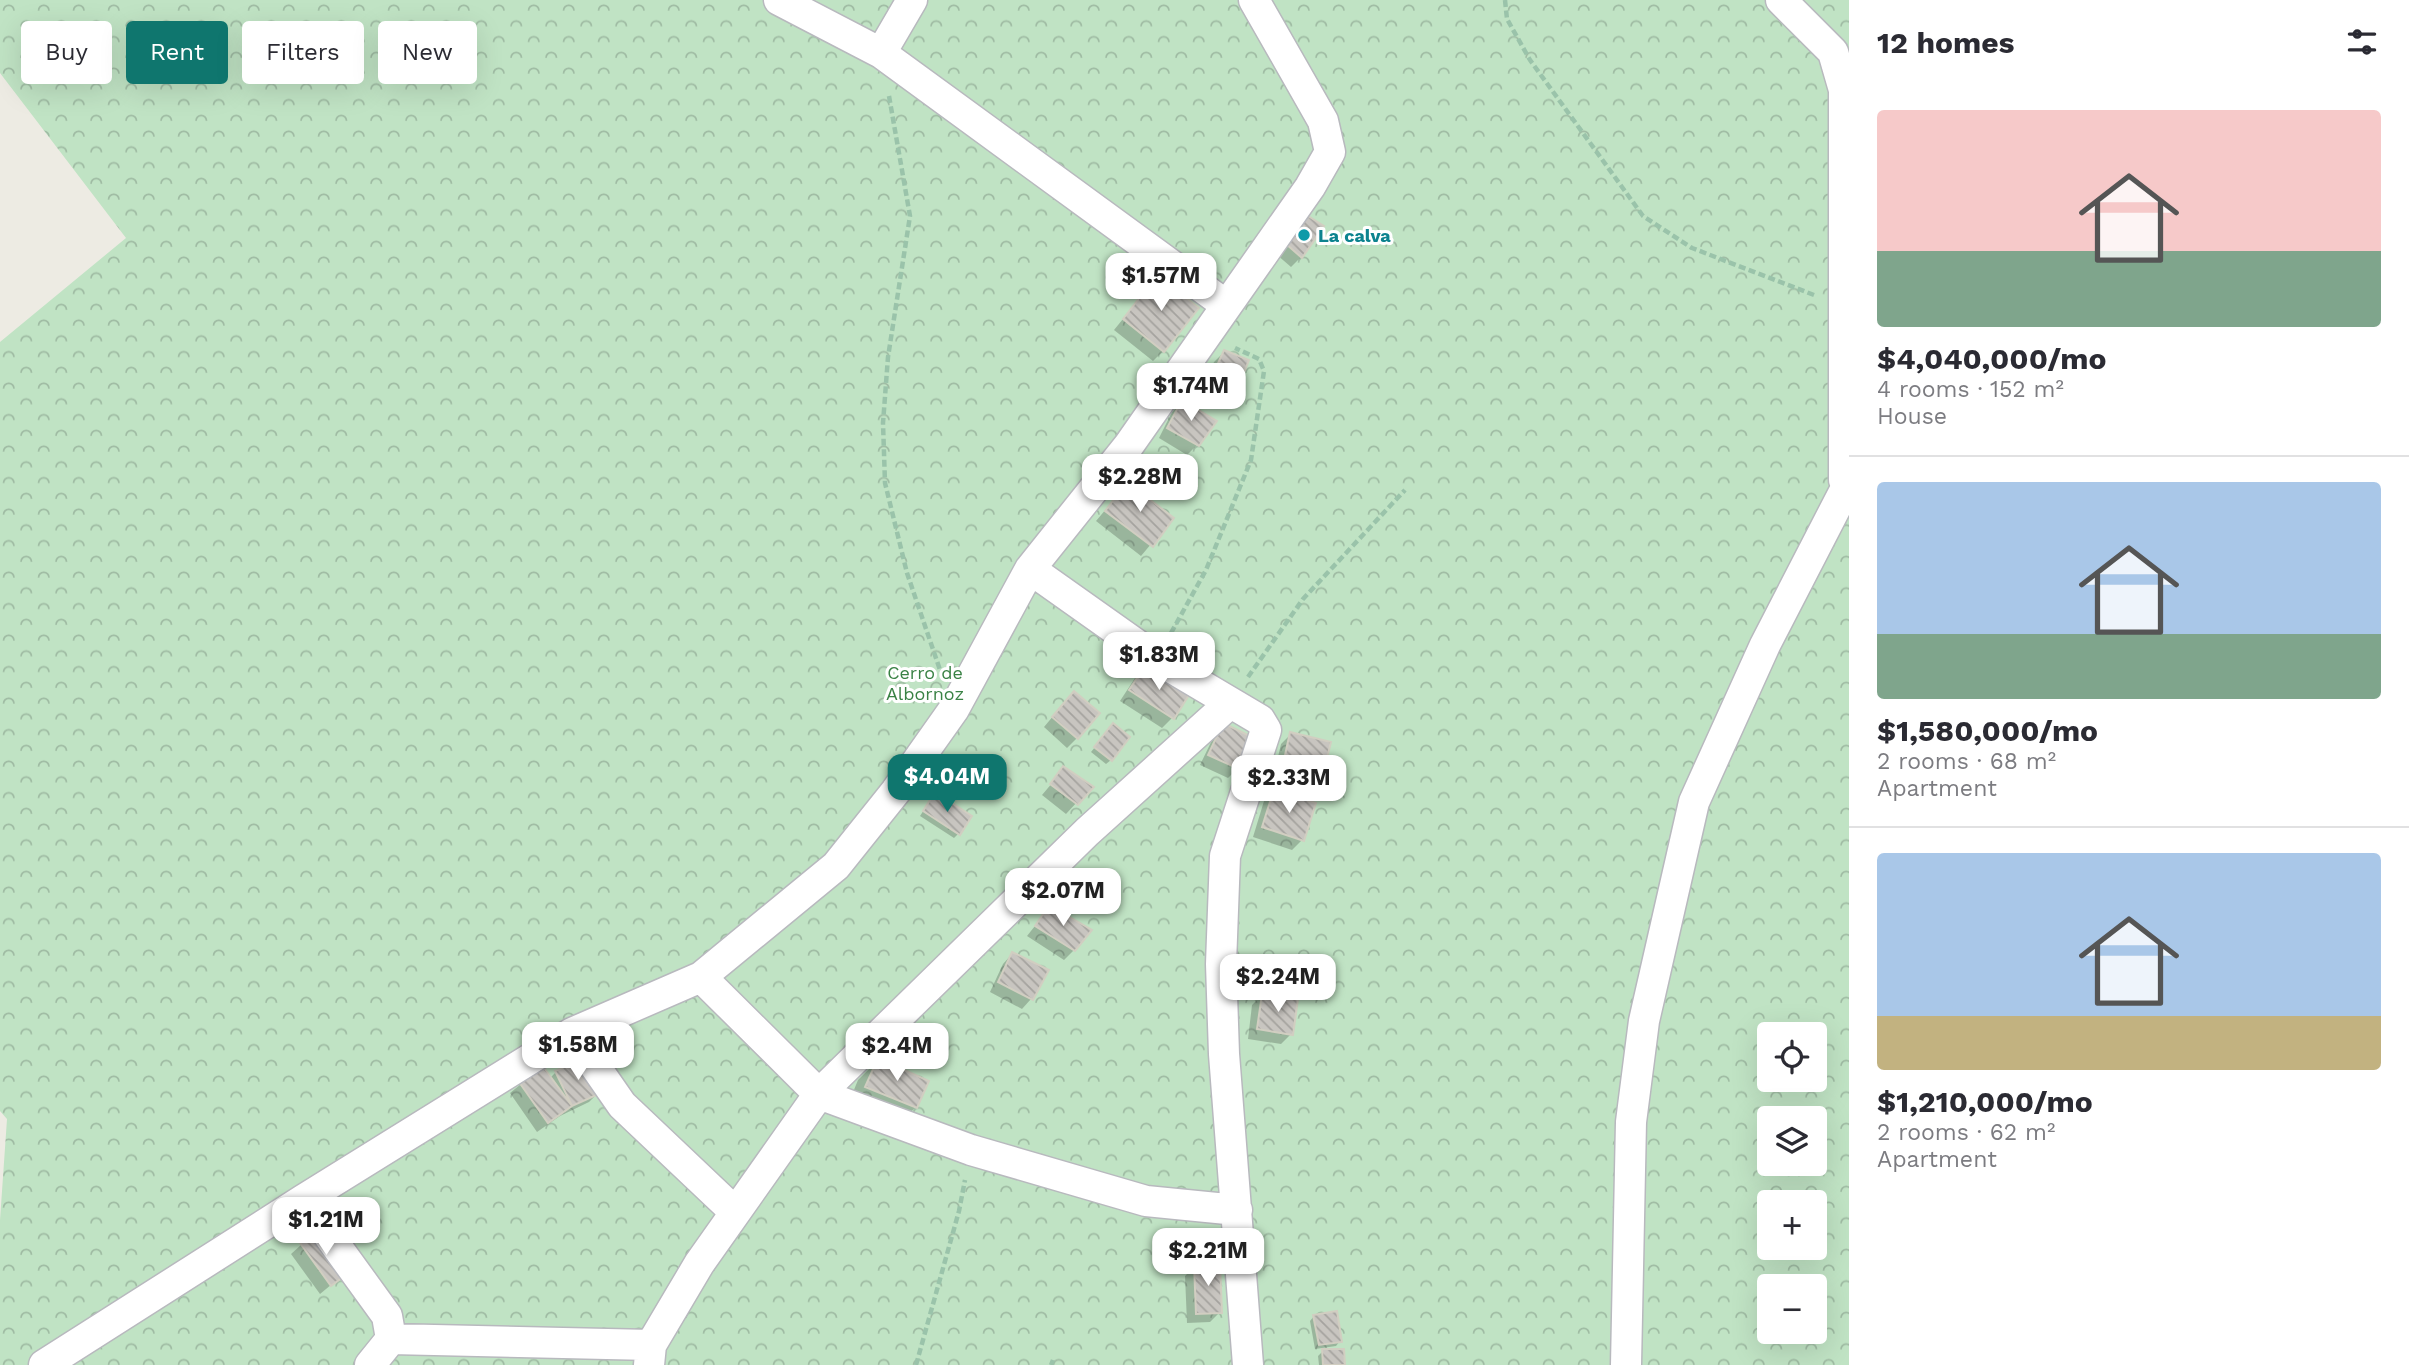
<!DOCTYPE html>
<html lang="en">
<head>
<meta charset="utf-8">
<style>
	body { margin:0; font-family:"Work Sans",sans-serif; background:#f7f7f7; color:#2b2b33; height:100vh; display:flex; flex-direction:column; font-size:26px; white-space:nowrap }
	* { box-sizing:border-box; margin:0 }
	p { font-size:23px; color:#7c7c81 }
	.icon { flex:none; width:38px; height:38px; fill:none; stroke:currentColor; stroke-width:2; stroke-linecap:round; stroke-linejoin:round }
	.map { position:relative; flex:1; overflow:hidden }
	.panel { display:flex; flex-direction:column; background:#fff; width:560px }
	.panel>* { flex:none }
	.guide { position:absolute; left:21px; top:21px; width:665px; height:63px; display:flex; gap:14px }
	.fabs { position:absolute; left:1757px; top:1022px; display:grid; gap:14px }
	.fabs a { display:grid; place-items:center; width:70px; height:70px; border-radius:7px; background:#fff; box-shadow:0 7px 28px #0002; font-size:35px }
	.price { position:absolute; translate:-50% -60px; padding:0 16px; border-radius:14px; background:#fff; color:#222; font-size:23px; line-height:46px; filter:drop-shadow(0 2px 4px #0008) }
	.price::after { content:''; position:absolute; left:50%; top:42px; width:21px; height:16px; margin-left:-10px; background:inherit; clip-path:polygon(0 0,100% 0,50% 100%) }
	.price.active { background:#0f766e; color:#fff }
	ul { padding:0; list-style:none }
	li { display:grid; align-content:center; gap:14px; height:371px; padding:0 28px }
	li+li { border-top:2px solid #e1e1e2 }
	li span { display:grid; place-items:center; height:217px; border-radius:7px; color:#555 }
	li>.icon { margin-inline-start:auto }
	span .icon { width:126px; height:126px; fill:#fffc; stroke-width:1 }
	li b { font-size:30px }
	h2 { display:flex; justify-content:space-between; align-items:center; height:84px; padding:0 28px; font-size:30px }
	.pill { padding:0 24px; border-radius:7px; background:#fff; box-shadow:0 7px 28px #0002; font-size:24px; line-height:63px }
	.pill.active { background:#0f766e; color:#fff }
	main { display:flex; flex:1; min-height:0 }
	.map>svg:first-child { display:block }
	.forest { fill:url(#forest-crowns); fill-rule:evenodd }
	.shadow { fill:#0003 }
	.building { fill:url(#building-back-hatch); stroke:#d1cec1; stroke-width:2 }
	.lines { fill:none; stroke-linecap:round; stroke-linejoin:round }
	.street-casing { stroke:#b8b9be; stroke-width:33 }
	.path { stroke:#9ac3aa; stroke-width:4.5; stroke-dasharray:7 3.5; stroke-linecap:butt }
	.street { stroke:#fff; stroke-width:30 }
	.culture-dot { fill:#0f9aa8; stroke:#fff; stroke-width:2.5 }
	.labels { text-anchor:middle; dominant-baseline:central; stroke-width:6; stroke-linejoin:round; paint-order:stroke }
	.culture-label { font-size:18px; font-weight:bold; fill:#0d838f; stroke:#fff; text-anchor:start }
	.park-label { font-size:18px; fill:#3a8245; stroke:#fff }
</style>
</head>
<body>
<main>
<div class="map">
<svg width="1849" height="1365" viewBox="0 0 1849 1365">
	<defs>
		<pattern id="forest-crowns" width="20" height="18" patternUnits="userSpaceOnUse" patternTransform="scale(1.75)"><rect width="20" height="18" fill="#c0e3c4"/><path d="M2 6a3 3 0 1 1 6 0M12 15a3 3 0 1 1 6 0" fill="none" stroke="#9fbba3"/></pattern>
		<pattern id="building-back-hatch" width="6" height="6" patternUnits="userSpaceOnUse" patternTransform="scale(1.75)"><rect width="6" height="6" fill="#c8c5c0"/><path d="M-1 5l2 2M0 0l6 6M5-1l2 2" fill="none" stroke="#a5a39f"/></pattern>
	</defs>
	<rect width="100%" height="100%" fill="#edebe3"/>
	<path class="forest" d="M0 0H1849V1365H0V1220L7 1119 0 1111V342L126 238 0 73ZM1769 1034H1815V1080H1769ZM1769 1118H1815V1164H1769ZM1769 1202H1815V1248H1769ZM1769 1286H1815V1332H1769Z"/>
	<path class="shadow" d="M1295 226 1301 257 1291 267 1276 254Z
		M1157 277 1163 351 1153 361 1114 330Z
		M1224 352 1239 379 1229 389 1206 380 1214 362Z
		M1182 402 1197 445 1187 455 1159 438 1172 412Z
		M1127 484 1172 519 1141 556 1096 521Z
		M1145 668 1187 696 1172 718 1162 728 1120 701 1135 678Z
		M1064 703 1077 738 1067 748 1044 727Z
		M1223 726 1238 768 1228 778 1200 765 1214 736Z
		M1109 730 1111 760 1106 764 1091 752Z
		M1291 734 1323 769 1313 779 1275 770 1281 744Z
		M1064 769 1091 787 1066 814 1042 795Z
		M1274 791 1302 840 1292 850 1253 837 1264 801Z
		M931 799 959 833 954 838 920 816Z
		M1050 907 1074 950 1064 960 1027 936Z
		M1012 954 1031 999 1022 1009 990 992 1003 964Z
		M1262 995 1291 1034 1281 1044 1248 1039 1252 1005Z
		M878 1060 916 1107 896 1126 847 1107 858 1080Z
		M542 1067 550 1078 556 1072 599 1092 589 1102 560 1116 537 1132 510 1093Z
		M301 1245 349 1270 320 1294 291 1254Z
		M1195 1266 1220 1312 1210 1322 1187 1323 1185 1276Z
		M1314 1316 1340 1341 1336 1346 1315 1349 1310 1321Z
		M1323 1351 1343 1365H1319L1318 1356Z"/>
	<path class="building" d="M1305 214 1324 226 1302 258 1285 243Z
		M1157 275 1199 308 1164 352 1123 319Z
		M1224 350 1249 360 1241 380 1215 370Z
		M1182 400 1217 421 1199 446 1167 428Z
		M1127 482 1174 518 1153 547 1105 511Z
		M1145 666 1189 695 1174 719 1129 690Z
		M1074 691 1100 713 1078 739 1052 717Z
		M1113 723 1130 737 1112 761 1094 747Z
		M1223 723 1254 738 1239 769 1208 755Z
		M1290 732 1331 742 1324 770 1284 760Z
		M1063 766 1094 787 1078 805 1050 784Z
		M1274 789 1316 803 1304 841 1262 827Z
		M935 792 972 816 960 835 923 811Z
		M1049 905 1092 930 1075 951 1035 926Z
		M1012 952 1049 970 1033 1000 998 982Z
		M1262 994 1298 999 1293 1035 1257 1029Z
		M584 1058 601 1093 572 1106 555 1071Z
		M878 1058 929 1081 917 1108 865 1087Z
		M542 1065 572 1106 548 1123 519 1082Z
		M321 1228 352 1270 331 1286 300 1243Z
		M1220 1263 1222 1313 1196 1314 1194 1264Z
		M1337 1311 1342 1342 1319 1345 1313 1315Z
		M1322 1349H1344L1345 1365H1323Z"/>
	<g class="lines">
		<defs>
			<path id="street" d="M779 0 881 53 1226 305
				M1781 0 1833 52 1844 90V480L1849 485
				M881 53 912 0
				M1030 569 1157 659 1260 720 1266 730 1225 856 1221 964 1224 1054 1248 1365
				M701 977 819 1094 971 1150 1146 1201 1237 1210
				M572 1033 622 1105 735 1212
				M303 1200 387 1316 391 1339 370 1365
				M391 1339 651 1345
				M44 1365 303 1200 572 1033 701 977 836 866 896 791 954 709 1030 569 1129 445 1310 187 1330 152 1323 121 1254 0
				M649 1365 651 1345 699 1264 819 1094 1087 832 1230 703
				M1626 1365 1631 1122 1644 1021 1694 802 1765 645 1848 484"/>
		</defs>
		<use href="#street" class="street-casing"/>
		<path class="path" d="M1505 0 1507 19 1530 60 1643 216 1692 248 1814 295
			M889 96 910 216 888 357 883 423 885 483 907 573 940 670
			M1171 633 1206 570 1251 460 1264 371 1259 359 1235 348
			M1248 677 1303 599 1405 490
			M916 1365 959 1211 965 1180
			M1051 1365 1053 1360"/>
		<use href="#street" class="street"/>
	</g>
	<circle class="culture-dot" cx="1304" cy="235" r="7"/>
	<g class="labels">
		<g class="culture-label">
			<text x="1318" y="235">La calva</text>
		</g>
		<g class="park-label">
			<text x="925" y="672">Cerro de<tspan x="925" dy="21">Albornoz</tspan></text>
		</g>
	</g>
</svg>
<div class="fabs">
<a><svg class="icon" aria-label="locate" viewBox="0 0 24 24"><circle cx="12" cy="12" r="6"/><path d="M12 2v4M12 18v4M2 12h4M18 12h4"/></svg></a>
<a><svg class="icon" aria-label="layers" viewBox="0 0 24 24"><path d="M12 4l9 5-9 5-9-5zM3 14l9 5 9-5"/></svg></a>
<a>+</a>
<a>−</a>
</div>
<b class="price" style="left:1161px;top:313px">$1.57M</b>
<b class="price" style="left:1191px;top:423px">$1.74M</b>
<b class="price" style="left:1140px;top:514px">$2.28M</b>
<b class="price" style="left:1159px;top:692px">$1.83M</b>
<b class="price active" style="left:947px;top:814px">$4.04M</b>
<b class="price" style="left:1289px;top:815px">$2.33M</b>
<b class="price" style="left:1063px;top:928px">$2.07M</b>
<b class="price" style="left:1278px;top:1014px">$2.24M</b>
<b class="price" style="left:578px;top:1082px">$1.58M</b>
<b class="price" style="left:897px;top:1083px">$2.4M</b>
<b class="price" style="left:326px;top:1257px">$1.21M</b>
<b class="price" style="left:1208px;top:1288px">$2.21M</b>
<div class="guide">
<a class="pill">Buy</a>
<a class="pill active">Rent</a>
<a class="pill">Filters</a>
<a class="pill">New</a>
</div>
</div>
<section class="panel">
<h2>12 homes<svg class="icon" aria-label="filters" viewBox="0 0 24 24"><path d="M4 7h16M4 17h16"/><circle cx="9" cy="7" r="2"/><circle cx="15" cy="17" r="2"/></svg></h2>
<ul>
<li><span style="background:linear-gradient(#f6c9c9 65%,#7fa58c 0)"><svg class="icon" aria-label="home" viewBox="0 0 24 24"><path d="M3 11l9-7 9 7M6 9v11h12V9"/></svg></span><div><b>$4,040,000/mo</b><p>4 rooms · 152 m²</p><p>House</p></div></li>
<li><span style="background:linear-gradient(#a9c7e8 70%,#7fa58c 0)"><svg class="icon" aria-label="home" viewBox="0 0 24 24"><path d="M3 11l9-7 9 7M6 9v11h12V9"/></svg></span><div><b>$1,580,000/mo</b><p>2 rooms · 68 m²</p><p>Apartment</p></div></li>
<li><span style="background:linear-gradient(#a9c7e8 75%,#c2b280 0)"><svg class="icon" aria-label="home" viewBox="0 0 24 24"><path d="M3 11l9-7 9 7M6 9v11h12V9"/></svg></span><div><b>$1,210,000/mo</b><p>2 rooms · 62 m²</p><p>Apartment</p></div></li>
</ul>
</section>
</main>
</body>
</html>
